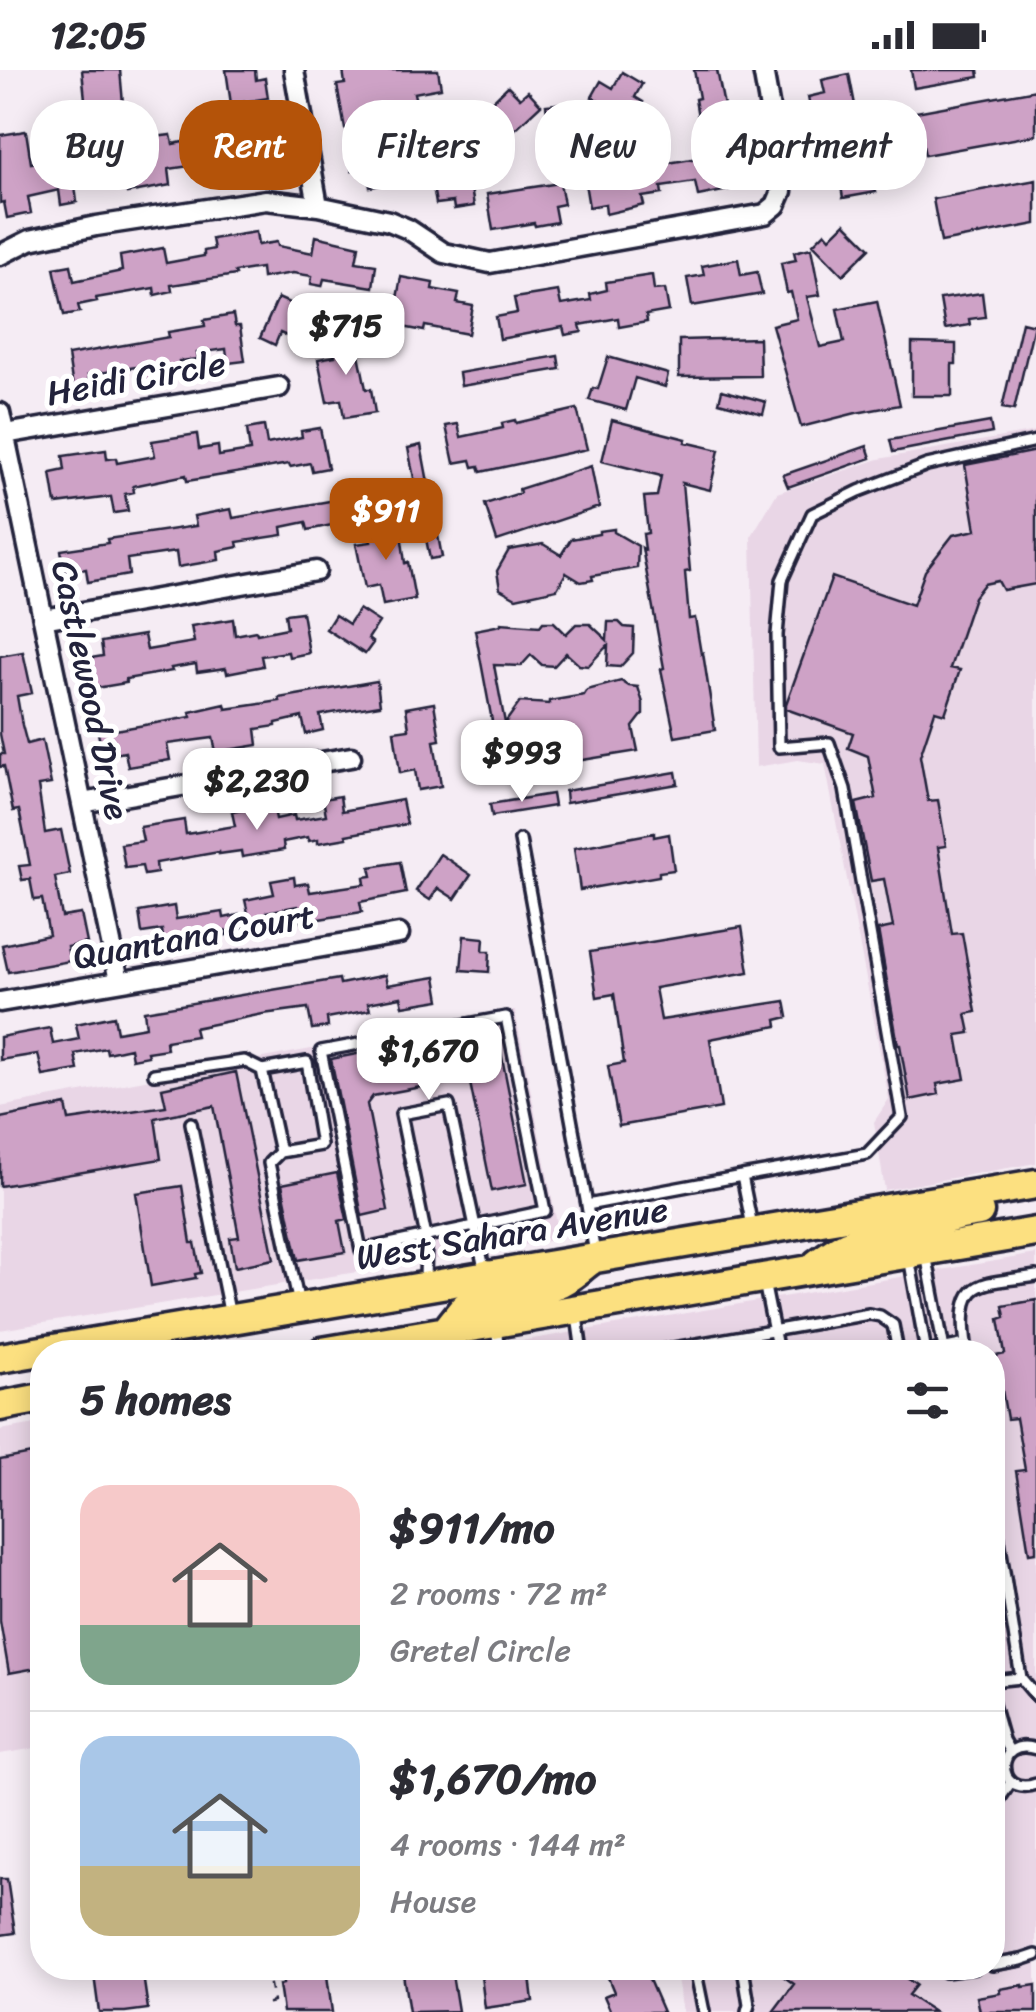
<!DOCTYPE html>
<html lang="en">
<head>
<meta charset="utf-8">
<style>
	body { margin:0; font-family:Sriracha,sans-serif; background:#f2f2f3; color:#2b2b33; height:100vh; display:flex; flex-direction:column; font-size:38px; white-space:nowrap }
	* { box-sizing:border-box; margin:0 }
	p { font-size:32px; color:#7c7c81 }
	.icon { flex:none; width:55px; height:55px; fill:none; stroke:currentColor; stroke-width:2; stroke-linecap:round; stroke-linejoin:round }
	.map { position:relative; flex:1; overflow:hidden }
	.side { position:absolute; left:30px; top:1270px; width:975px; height:640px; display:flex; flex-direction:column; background:#fff; border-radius:40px; box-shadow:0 5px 25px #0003 }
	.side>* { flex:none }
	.guide { position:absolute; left:30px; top:30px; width:978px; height:90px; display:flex; gap:20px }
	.price { position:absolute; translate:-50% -85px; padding:0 22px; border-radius:20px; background:#fff; color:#222; font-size:32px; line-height:65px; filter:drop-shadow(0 2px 5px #0008) }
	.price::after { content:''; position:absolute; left:50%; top:60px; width:30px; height:22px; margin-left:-15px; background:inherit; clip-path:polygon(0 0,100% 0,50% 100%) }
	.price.selected { background:#b45309; color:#fff }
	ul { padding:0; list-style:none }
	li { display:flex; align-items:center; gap:30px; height:250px; padding:0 50px }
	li+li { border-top:2px solid #e1e1e2 }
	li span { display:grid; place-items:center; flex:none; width:280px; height:200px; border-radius:30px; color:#555 }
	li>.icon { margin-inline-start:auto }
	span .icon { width:120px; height:120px; fill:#fffc; stroke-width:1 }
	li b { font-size:42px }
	h2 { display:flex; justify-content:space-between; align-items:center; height:120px; padding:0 50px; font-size:42px }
	.pill { padding:0 35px; border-radius:40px; background:#fff; box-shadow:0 5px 25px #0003; font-size:35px; line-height:90px }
	.pill.selected { background:#b45309; color:#fff }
	.status { display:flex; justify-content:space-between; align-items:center; height:70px; padding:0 50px; background:#fff; direction:ltr }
	.status svg { height:28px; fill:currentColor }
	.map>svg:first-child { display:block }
	.built { fill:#e9d6e6 }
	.building { fill:#cea2c6; stroke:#22223b; stroke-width:2.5 }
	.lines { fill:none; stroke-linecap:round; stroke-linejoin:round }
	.lane-casing { stroke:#22223b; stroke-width:16 }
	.street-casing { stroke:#22223b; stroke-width:25 }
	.primary-casing { stroke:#22223b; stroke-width:35 }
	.path { stroke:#22223b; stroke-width:2.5; stroke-dasharray:8 8; stroke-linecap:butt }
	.lane { stroke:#fff; stroke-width:9 }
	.street { stroke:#fff; stroke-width:18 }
	.primary { stroke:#fce080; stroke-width:28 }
	.labels { text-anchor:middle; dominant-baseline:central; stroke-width:10; stroke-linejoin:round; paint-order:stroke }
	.street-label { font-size:35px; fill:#22223b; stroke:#fff }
</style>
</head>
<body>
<div class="status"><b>12:05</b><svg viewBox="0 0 49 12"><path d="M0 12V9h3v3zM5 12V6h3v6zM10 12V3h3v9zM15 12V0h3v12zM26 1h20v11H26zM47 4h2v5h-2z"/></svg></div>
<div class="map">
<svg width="1036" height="1942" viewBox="0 0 1036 1942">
	<rect width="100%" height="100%" fill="#f5ecf4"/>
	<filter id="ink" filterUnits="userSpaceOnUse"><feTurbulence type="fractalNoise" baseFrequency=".01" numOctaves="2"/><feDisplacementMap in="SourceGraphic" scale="20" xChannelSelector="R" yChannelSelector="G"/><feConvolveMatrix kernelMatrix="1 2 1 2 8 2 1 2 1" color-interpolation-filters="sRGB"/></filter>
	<g filter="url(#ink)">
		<path class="built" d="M1036 361V1093L885 1120 874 1052 889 1029 825 694 798 690 756 697 751 467 777 423 879 389Z
			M515 941 560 1169 0 1260V1037Z
			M1036 1184V1942H683L675 1898H992V1282H456Z
			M42 1353V1677L0 1684V1360Z"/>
		<path class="building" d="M82 0H120L124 44 103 46V37L86 39Z
			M226 0H255L256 10 265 8 268 28 231 34Z
			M343 0H438L441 18 414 23 416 32 385 37 392 76 398 75 403 111 370 117 367 98 352 101 349 83 359 81 355 57 345 59 337 15 345 14Z
			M694 0H717L725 41 740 39 747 77 750 76 755 106 736 109 738 118 698 126 695 112 661 117 662 124 642 127 644 135 606 144 605 134 589 137 584 107 620 100 619 96 655 89 656 95 710 86 703 46 698 47 695 29 699 28Z
			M911 0H978L979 7 914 18Z
			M622 2 642 14 635 27 643 32 632 50 592 27 601 11 613 18Z
			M849 4 855 35 849 36 857 87 869 85 876 122 843 128 840 110 826 113 823 94 837 91 832 62 815 64 808 27 825 23 822 10Z
			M508 16 520 28 528 21 541 35 511 63 499 49 494 54 482 41Z
			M1036 20V65L925 85 916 42Z
			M564 33 566 41 583 38 588 69 552 74 546 35Z
			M260 54 261 62 277 59 281 80 261 84 263 99 220 107 217 92 169 99 171 115 127 123 124 110 75 116 77 132 61 135 59 120 28 127 31 143 7 148 4 132 0 133V65L26 61 31 93 74 86 75 94 102 89 100 82 119 79 121 87 148 82 146 68 171 65 173 74 183 72 184 74 207 70 206 63Z
			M468 100 474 136 454 139 453 132 436 134 431 105Z
			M1036 110V154L941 172 933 129Z
			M560 113 564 134 554 136 557 152 535 156 534 153 493 160 487 124Z
			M845 153 870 178 843 205 813 174 825 162 830 168Z
			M256 162 258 175 277 172 278 176 313 183 316 166 359 176 356 192 376 195 373 217 324 209 322 216 311 214 312 206 293 203 262 208 261 198 235 202 236 205 171 215 172 221 155 225 154 218 96 228 97 231 78 235 80 242 64 245 54 198 71 195 74 211 122 201 120 186 163 178 166 193 204 186V181L214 179 212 169Z
			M811 178 820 225 807 227 820 277 844 272 837 239 877 231 900 335 856 343 801 357 772 255 797 249 791 222 787 223 781 193 796 190 794 182Z
			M738 189 741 205 757 202 762 224 692 236 687 208 704 205 702 196Z
			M652 205 654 220 665 219 669 241 646 245 647 252 619 257 618 248 580 255 582 262 565 265 563 257 500 269 496 247 517 243 514 228 558 221 561 235 591 230 590 224 607 220 606 212Z
			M401 207 433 213 432 219 459 224 457 233 473 236 468 264 425 256 424 261 392 255Z
			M982 223 985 247 969 249 970 255 945 259 940 229Z
			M278 228 312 243 298 271 280 263 275 275 260 268Z
			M233 245 235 256H240L245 291 228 293 226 279 197 283 198 289 179 291 181 305 138 313 136 297 88 305 91 321 74 324 68 285 169 267 168 262 205 256 204 250Z
			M1022 252 1034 255 1014 340 1002 338Z
			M355 264 366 319H371L375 343 344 348 341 330 327 332 318 289 335 286 331 269Z
			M759 268 760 306 679 307V270Z
			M912 273 956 274V294H952V326H912Z
			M558 286 560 299 461 316 459 303Z
			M608 287 668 304 665 317 635 308 626 340 589 330 593 318 598 319Z
			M722 320 766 332 763 344 719 332Z
			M577 339 587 379 481 402 479 396 473 397 471 390 454 393 446 356 458 354 461 367 503 358 502 353 515 350 516 353Z
			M612 350 686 369 685 372 719 380 710 420 682 413 690 501 685 502 689 549 695 548 701 584 703 583 715 660 675 667 661 599 664 598 642 478 645 480 643 464 648 463 644 427 657 426 661 406 602 391Z
			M990 352 992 363 893 382 890 370Z
			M264 356 267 374 302 367 301 361 320 358 328 398 312 401 310 393 290 397 289 394 187 411 186 405 133 416 134 422 125 424 128 441 114 443 111 427 56 434 51 403 65 400 63 386 106 380 107 389 116 388 117 393 155 386 152 371 197 364 199 379 218 376 219 386 250 381 247 359Z
			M421 375 442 487 430 489 408 378Z
			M867 376 871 388 788 417 783 405Z
			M1036 381V514L1003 520 998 511 984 514 974 527 950 598 960 600 945 644 935 641 920 686 928 731 938 730 946 776 938 777 952 864 962 863 976 942 966 944 970 963 957 965 965 1009 937 1014 939 1024 910 1030 900 975H898L878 860 893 857 884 809 871 811 856 733 876 728 868 686 848 678 853 663 786 639V634L832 507 913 535 925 501 953 465 976 460 965 395Z
			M591 396 599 437 497 471 485 434 520 423 519 419Z
			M341 429 346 452 308 460 306 452 282 457 283 465 237 472 238 477 218 481 219 490 178 497 176 482 127 489 129 505 88 512 86 499 65 503 61 480 108 473 107 469 196 456 194 446 231 439 233 448Z
			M390 449 391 457 400 456 405 493 408 492 415 529 383 535 379 515 365 518 356 474 371 472 368 453Z
			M614 459V462L638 476 637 498 592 506 593 510 581 512 566 503 557 519 516 528 500 519 497 501 509 480 543 474 561 485 571 469 599 464V461Z
			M359 539 379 552 368 569 373 573 365 584 326 559 335 545 349 554Z
			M302 542 309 583 289 587 288 582 261 586 263 596 227 603 226 598 197 602 196 594 171 598 172 601 126 609V613L90 619 85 589 103 586 101 572 144 565 147 580 194 572 191 556 233 549 235 565 256 561 257 564 287 558 285 544Z
			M543 552H554L566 564 576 554H590L607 570 608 552H619L624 557 634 558 633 583 620 597 607 596 608 575 588 596 579 595 566 583 554 596 542 595 531 585 521 596 494 595 505 653 520 632 549 634V631L584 625 587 620 621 611 629 616 638 617 643 633V644L633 657 638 681 564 693 559 670 557 671 555 665 525 674 517 668 491 673 495 667 475 560 501 555V553L540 556Z
			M23 582 32 623 17 626 22 655 27 674 42 670 51 714 38 716 45 763 61 760 70 804 55 807 62 847 81 844 87 873 67 877 70 891 8 902 2 875 49 865 42 829 34 830 30 809 22 810 19 796 30 795 19 740 13 741 4 696 0 697V684H4L0 664V586Z
			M377 611 380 635 320 645 323 660 306 664 302 647 276 653V656L256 659 258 675 216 682 213 668 167 674 170 690 128 697 125 682 103 686 98 663 191 647 190 642 225 634 226 639 280 631 279 628Z
			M434 633 440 670 434 671 441 716 418 720 415 700 400 703 394 661 409 659 406 638Z
			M676 702 678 714 566 733 565 721Z
			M552 724 554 736 492 746 490 734Z
			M340 726 342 741 402 730 407 754 346 765 347 768 318 773V769L309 771 308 767 283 772 284 780 242 787 241 781 219 784V782L156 793 157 803 144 805 142 796 125 798 121 774 143 771 140 757 184 750 186 764 235 756 232 742 273 734 276 749 294 745 295 750 326 745 323 729Z
			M654 763V767L669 764 674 800 659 802V806L580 820 574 778Z
			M440 784 471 805 455 829 438 818 430 830 416 821Z
			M400 792 406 823 360 832 362 842 301 852 298 836 266 842 270 857 255 860 254 856 226 861 227 865 164 875 162 860 142 863 139 842 174 836 176 849 223 842 224 848 248 843 245 830 274 824 271 811 294 807 295 815 308 813 310 822 365 814 364 807 372 806 370 797Z
			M742 857 749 902 655 918 661 950 785 931 788 947 776 950 777 956 710 969 721 1038 619 1056 608 996 624 993 614 924 597 927 590 882Z
			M464 866 484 868 483 881H490L489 902 461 900Z
			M385 905 387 915 436 907 440 930 403 936 401 927 368 933 370 940 327 948 328 957 312 959 308 938 263 944 194 958 196 966 166 971 167 979 147 982 148 986 132 989 130 978 107 983 106 978 75 984 78 1000 43 1006 38 984 0 990V967L50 958 53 974 79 969 76 954 114 946 117 962 146 957 144 941 339 909 340 914Z
			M496 957 527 1114 492 1121 469 1008 373 1026 367 1034 388 1140 362 1146 331 989Z
			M236 1002 274 1189 235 1197 230 1168 239 1167 214 1036 155 1048 161 1089 0 1116V1048L66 1035 69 1050 166 1036 162 1018Z
			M337 1103 347 1149 339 1151 345 1182 298 1190 282 1114Z
			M182 1116 191 1173H195L201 1203 195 1204 196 1208 151 1216 136 1123Z
			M1036 1230V1482L1029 1483 1016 1401 1025 1400 1016 1348 1007 1349 996 1286 1005 1284 999 1249 1005 1247 1003 1236Z
			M42 1382V1597L9 1603 0 1551V1390Z
			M0 1809H7L15 1863 0 1865Z
			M93 1898H142L148 1939 125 1942H99Z
			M281 1898H326L332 1942H283L279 1915 283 1914Z
			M402 1898H451L458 1941 409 1942Z
			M480 1898H529L533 1931 485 1938Z
			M604 1898H644L663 1942H611L604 1926 614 1922Z
			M772 1898H891L916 1915 908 1925 934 1942H773L794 1914Z
			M1023 1915V1917L1036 1915V1942H980L977 1927 1001 1923 1000 1919Z"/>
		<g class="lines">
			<defs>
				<path id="lane" d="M520 770 587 1135
					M506 947 545 1141 361 1180 321 981Z
					M262 1000 307 992 321 1075 280 1082
					M154 1004 244 991 262 1000 280 1082 269 1093 299 1234
					M191 1053 230 1246
					M752 1156 742 1106 867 1084 902 1047 845 719 829 673 779 677 777 565 782 510 812 444 859 421 927 395 1036 371
					M595 1184 587 1135 742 1106
					M926 1184 944 1279
					M909 1187 926 1282
					M425 1210 426 1167 401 1044 449 1035 485 1203
					M764 1212 778 1282
					M577 1246 582 1282
					M496 1257 499 1282
					M651 1282 869 1244 880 1246 893 1255 898 1282
					M926 1282 966 1274C957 1206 980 1215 1036 1206
					M992 1426 1021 1608 1036 1626
					M992 1611 1021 1608
					M992 1631 1003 1670 1010 1682
					M1036 1679C994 1665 994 1728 1036 1714
					M992 1740 1011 1712
					M992 1895 1021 1890 1036 1885
					M695 1898 704 1942
					M743 1898 749 1935 747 1942
					M940 1898 946 1902 975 1898"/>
				<path id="street" d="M294 0 318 136
					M0 185 30 170 96 156 266 130 318 136 389 151 408 159 444 183 490 193 765 144 776 135 782 121 781 101 763 0
					M0 343 119 911
					M5 364 279 317
					M43 549 316 501
					M82 733 351 687
					M0 932 399 864"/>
				<path id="primary" d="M909 1183C927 1149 944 1148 979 1142
					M817 1194C828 1187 840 1176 852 1173 886 1163 901 1172 916 1134
					M495 1254C501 1212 527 1225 556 1214 568 1210 580 1198 590 1191
					M445 1262 464 1238 477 1234 488 1225 486 1205
					M322 1282 1036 1162
					M0 1288 1036 1114
					M0 1336 42 1328"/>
			</defs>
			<use href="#lane" class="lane-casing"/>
			<use href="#street" class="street-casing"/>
			<use href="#primary" class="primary-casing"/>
			<path class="path" d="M267 1898 273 1932 269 1933 271 1942"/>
			<use href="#lane" class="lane"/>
			<use href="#street" class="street"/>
			<use href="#primary" class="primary"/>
		</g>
	</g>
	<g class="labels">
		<g class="street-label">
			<text transform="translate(136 308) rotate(-10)">Heidi Circle</text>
			<text transform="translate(91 620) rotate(78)">Castlewood Drive</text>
			<text transform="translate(194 866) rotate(-10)">Quantana Court</text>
			<text transform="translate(512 1163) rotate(-9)">West Sahara Avenue</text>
		</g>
	</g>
</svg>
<b class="price" style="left:346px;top:308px">$715</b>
<b class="price selected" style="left:386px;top:493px">$911</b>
<b class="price" style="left:522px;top:735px">$993</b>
<b class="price" style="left:257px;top:763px">$2,230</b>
<b class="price" style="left:429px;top:1033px">$1,670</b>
<div class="guide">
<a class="pill">Buy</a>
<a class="pill selected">Rent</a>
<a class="pill">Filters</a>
<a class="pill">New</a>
<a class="pill">Apartment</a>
</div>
<section class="side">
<h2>5 homes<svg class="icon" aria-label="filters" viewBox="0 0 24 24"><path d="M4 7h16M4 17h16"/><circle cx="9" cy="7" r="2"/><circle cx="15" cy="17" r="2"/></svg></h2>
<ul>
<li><span style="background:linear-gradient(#f6c9c9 70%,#7fa58c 0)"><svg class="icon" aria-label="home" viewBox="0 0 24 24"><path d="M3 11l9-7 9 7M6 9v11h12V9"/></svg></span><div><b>$911/mo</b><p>2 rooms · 72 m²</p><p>Gretel Circle</p></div></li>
<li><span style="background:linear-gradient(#a9c7e8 65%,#c2b280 0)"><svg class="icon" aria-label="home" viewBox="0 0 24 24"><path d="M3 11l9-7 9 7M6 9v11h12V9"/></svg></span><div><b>$1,670/mo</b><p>4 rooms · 144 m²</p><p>House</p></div></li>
</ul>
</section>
</div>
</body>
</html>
